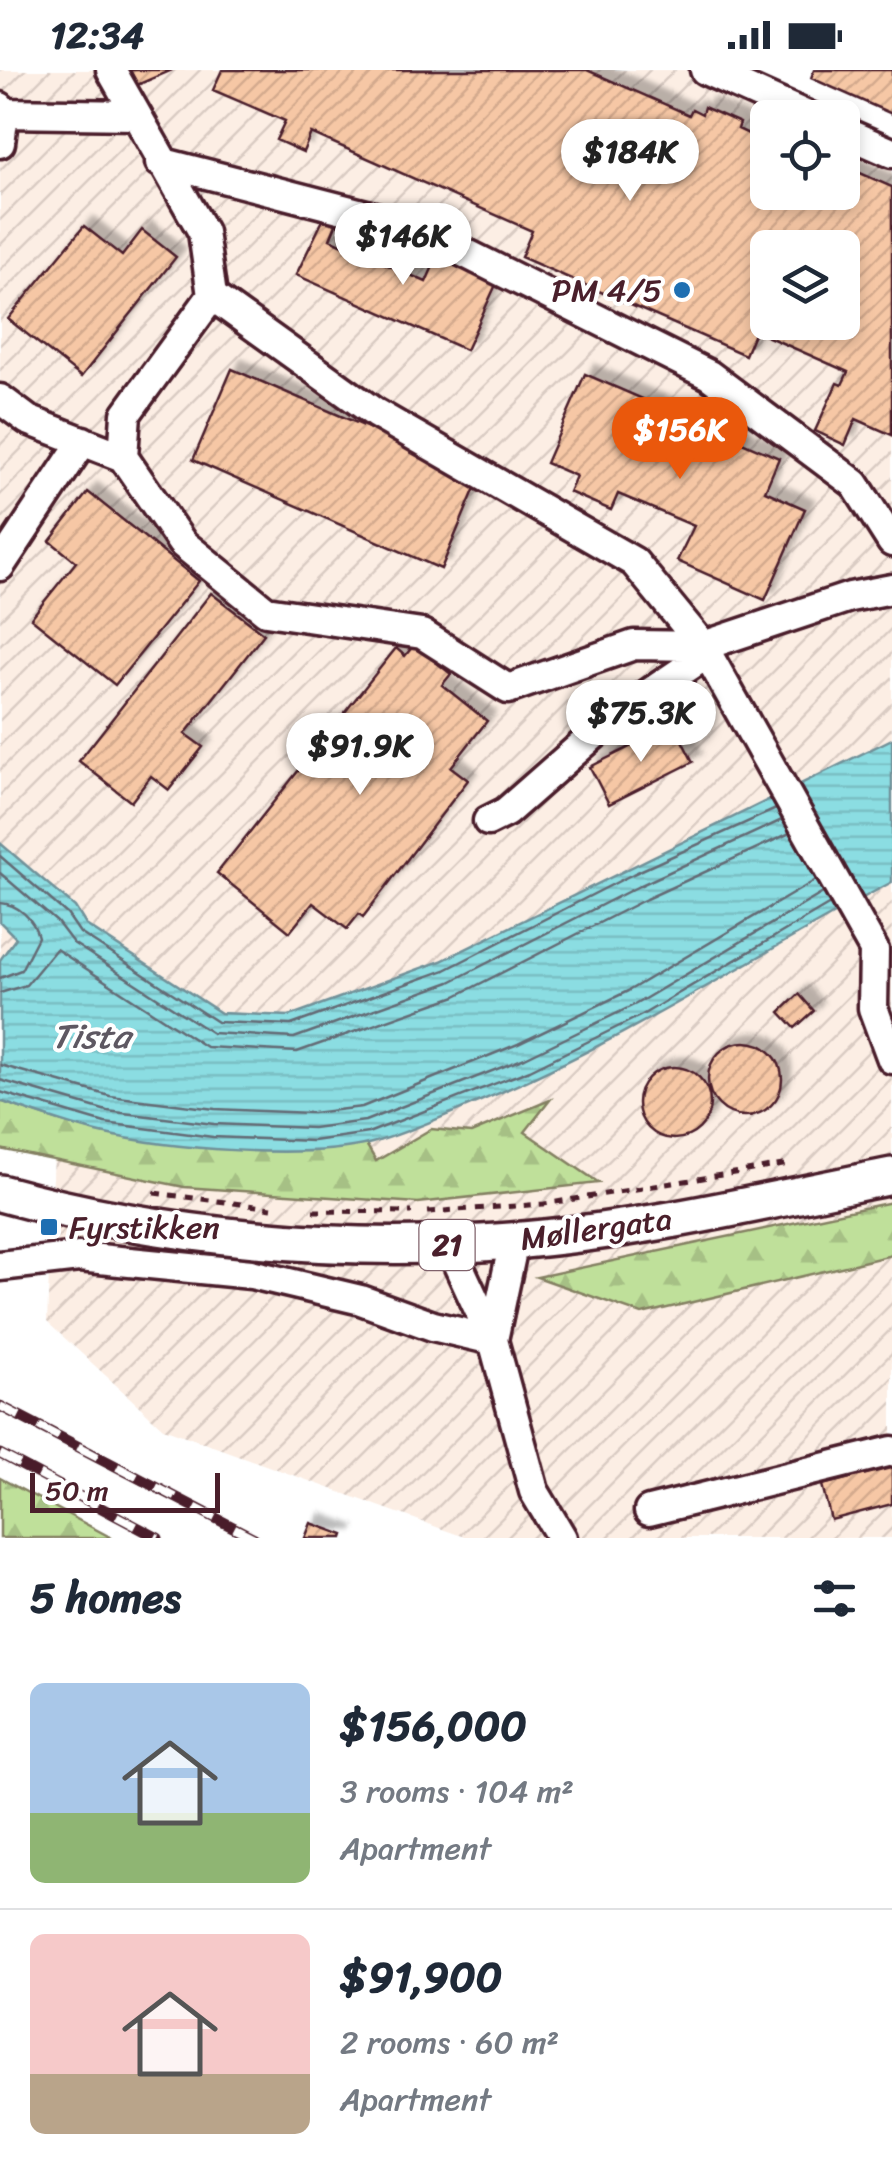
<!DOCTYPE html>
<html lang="en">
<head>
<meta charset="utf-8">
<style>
	body { margin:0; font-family:Sriracha,sans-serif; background:#f6f6f7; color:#1f2937; height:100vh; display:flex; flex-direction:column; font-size:38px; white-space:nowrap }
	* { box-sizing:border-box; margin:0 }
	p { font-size:32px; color:#747a83 }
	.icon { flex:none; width:55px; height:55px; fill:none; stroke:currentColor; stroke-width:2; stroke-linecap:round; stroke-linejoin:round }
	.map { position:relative; height:1468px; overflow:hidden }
	.details { display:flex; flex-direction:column; background:#fff; flex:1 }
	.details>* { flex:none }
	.fabs { position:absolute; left:750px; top:30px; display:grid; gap:20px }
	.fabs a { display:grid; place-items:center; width:110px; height:110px; border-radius:15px; background:#fff; box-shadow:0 5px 15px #0003; font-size:50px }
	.scale { position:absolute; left:30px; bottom:25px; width:190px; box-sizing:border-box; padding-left:10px; border:5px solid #4a1f2b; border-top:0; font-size:28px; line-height:35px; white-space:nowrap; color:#4a1f2b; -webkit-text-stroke:8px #fff; paint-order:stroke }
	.price { position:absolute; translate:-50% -85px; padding:0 22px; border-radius:35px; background:#fff; color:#222; font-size:32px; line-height:65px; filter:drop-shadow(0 2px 5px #0008) }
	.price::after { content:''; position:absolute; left:50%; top:60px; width:30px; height:22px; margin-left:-15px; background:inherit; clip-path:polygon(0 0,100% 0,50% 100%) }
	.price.on { background:#ea580c; color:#fff }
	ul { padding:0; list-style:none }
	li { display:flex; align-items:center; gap:30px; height:250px; padding:0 30px }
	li+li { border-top:2px solid #e0e1e3 }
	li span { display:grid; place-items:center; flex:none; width:280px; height:200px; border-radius:15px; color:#555 }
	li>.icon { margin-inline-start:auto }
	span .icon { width:120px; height:120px; fill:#fffc; stroke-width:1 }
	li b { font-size:42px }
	h2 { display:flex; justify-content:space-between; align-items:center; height:120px; padding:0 30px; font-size:42px }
	.status { display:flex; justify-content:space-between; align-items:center; height:70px; padding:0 50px; background:#fff; direction:ltr }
	.status svg { height:28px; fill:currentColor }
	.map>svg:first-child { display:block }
	.industrial { fill:url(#industrial-furrows); fill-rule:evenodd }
	.forest { fill:url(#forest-firs); stroke:#848062; stroke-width:2.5 }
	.water { fill:url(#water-rules); stroke:#719199; stroke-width:2.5 }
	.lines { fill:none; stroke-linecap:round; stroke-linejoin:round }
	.shore { stroke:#646b74; stroke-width:2.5 }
	.building { fill:url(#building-hatch); stroke:#4a1f2b; stroke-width:2.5; fill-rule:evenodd; filter:url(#shadow) }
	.minor-casing { stroke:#4a1f2b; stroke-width:35 }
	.major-casing { stroke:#4a1f2b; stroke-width:42 }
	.path { stroke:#4a1f2b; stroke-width:5; stroke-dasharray:8 8; stroke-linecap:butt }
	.minor { stroke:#fff; stroke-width:28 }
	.major { stroke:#fff; stroke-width:35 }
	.rail-casing { stroke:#4a1f2b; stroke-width:11 }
	.rail { stroke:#fff; stroke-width:8; stroke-dasharray:22; stroke-linecap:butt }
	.poi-dot { fill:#1f6fb2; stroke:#fff; stroke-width:4 }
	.labels { text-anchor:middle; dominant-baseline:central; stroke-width:8; stroke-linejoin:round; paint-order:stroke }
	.shield { fill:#fff; stroke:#80626b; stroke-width:2.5 }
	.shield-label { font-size:30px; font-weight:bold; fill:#4a1f2b }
	.poi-label { font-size:32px; fill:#4a1f2b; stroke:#fff; text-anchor:end }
	.street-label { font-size:32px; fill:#4a1f2b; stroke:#fff }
	.water-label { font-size:35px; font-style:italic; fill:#5e5862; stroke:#fff }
</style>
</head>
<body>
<div class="status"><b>12:34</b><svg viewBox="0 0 49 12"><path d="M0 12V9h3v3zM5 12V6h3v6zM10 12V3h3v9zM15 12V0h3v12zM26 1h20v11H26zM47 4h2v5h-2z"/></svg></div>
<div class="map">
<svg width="892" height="1468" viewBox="0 0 892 1468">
	<defs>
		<pattern id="industrial-furrows" width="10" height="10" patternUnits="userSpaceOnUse" patternTransform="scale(2.5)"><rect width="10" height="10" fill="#fceee4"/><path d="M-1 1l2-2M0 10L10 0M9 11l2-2" fill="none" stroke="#daccc4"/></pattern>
		<pattern id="forest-firs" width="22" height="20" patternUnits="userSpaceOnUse" patternTransform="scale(2.5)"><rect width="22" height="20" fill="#bfe09a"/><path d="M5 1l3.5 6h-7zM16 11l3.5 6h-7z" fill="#a6c085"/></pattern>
		<pattern id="water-rules" width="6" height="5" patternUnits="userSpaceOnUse" patternTransform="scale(2.5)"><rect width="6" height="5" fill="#8bdde2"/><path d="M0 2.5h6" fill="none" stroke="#79bdc2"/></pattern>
		<pattern id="building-hatch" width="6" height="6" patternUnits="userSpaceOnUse" patternTransform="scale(2.5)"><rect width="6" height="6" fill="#f6c7a5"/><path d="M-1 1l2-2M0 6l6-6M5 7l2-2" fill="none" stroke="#d4aa8e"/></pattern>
		<filter id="shadow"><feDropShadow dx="9" dy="-9" stdDeviation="2.5" flood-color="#0004"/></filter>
	</defs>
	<rect width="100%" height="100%" fill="#fff"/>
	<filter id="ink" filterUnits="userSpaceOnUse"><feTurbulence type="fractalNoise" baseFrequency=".01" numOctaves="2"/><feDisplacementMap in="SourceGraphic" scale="20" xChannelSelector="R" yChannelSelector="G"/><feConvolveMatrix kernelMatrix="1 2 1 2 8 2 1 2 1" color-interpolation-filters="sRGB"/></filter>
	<g filter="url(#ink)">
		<path class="industrial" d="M0 0H705L812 47 768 48V122H842L843 61 892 83V1468H467L163 1358 47 1252 54 1082 0 976ZM768 178H842V252H768Z"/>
		<path class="forest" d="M550 1030 525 1062 599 1113 418 1133 184 1117 0 1079V1031C34 1042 69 1056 104 1063 188 1080 281 1085 366 1074L376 1091 431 1059 471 1063Z
			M892 1132V1185L642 1244 537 1207Z
			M0 1408 112 1468H0Z"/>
		<path class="water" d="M892 669V812C754 886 623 972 478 1032 444 1046 408 1063 372 1073 306 1090 169 1079 101 1063 67 1055 33 1042 0 1031V890L16 868 0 852V773L75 837 86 855 221 943 289 946 441 891Z"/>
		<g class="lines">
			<path class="shore" d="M0 786 67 844 80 863 217 952 291 955 445 900 633 804 776 739
				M0 803 57 852 73 873 212 963 294 968 450 912 639 816 782 750
				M0 833C18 834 34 849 38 867L21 900 0 908
				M0 923 26 915 56 879 206 977 297 982 456 926 646 829 790 763
				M0 995 110 1026 215 1039 312 1043 362 1037 518 974 628 921 816 810
				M0 1010 107 1041 214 1054 313 1058 365 1051 525 988 636 934 823 823
				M0 1022 105 1053 213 1067 313 1071 368 1063 530 1000 642 945 830 834"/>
		</g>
		<path class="building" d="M130 0H172L137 15Z
			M222 0H587L689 45 692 39 702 44 704 37 740 53 738 59 768 73V122H842V95L892 117V365L856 349 845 375 815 361 837 313 842 315 848 302 755 261 745 285 521 187 532 161 311 63 303 82 276 70 285 51 213 20ZM768 178H842V252H768Z
			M814 0H892V44L811 8Z
			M325 146 337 152 330 169 426 212 438 185 499 208 466 280 296 205Z
			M84 156 122 186 142 160 176 187 81 307 8 249Z
			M232 299 480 406 441 499 193 390Z
			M585 304 779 388 765 421 805 439 765 530 677 491 694 456 618 424 611 440 569 422 576 406 546 393Z
			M88 422 199 511 115 615 31 548 76 492 50 471Z
			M211 523 264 564 185 664 203 677 169 720 151 706 131 732 79 691Z
			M414 575 451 604 442 615 487 651 451 697 468 710 363 847 359 844 347 859 313 833 290 862 217 803 396 578 405 586Z
			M674 655 693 692 609 734 590 697Z
			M799 924 814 941 795 958 780 942Z
			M708 1009a37 37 0 1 1 74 0a37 37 0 1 1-74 0Z
			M638 1033a36 36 0 1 1 72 0a36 36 0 1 1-72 0Z
			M892 1397V1434L831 1450 822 1415Z
			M311 1453 344 1465 343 1468H305Z"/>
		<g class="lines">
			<defs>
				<path id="minor" d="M111 0 203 162 212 226 126 344 123 387 182 473 266 541 422 564 508 619 634 575 703 576 850 527 892 519
					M705 0 812 48
					M0 37 4 43 135 45
					M842 61 892 83
					M0 73 4 43
					M160 92 413 157 709 305 855 414 892 472
					M212 226 375 343 634 492 703 576 874 880 873 938 892 989
					M0 329 28 350 123 387
					M0 496 83 371
					M488 751 506 742 614 647 707 584
					M449 1175 493 1270 534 1421 562 1468
					M0 1196 79 1187 251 1204 361 1230 433 1256 493 1270
					M493 1270 514 1171
					M649 1441 892 1381"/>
				<path id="major" d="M0 1123C164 1168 341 1184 511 1171 639 1161 766 1131 892 1106"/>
			</defs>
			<use href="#minor" class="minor-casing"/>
			<use href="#major" class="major-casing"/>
			<path class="path" d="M154 1123 272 1138
				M313 1141 412 1142
				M428 1142 544 1134 789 1094"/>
			<use href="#minor" class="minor"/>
			<use href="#major" class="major"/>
			<defs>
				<path id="rail" d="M0 1336 254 1468
					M0 1384 158 1468"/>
			</defs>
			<use href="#rail" class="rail-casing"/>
			<use href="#rail" class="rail"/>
		</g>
	</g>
	<g class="poi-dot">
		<circle cx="682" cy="220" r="10"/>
		<rect x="39" y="1147" width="20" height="20" rx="5"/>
	</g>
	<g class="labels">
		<rect class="shield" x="419.5" y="1150" width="55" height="50" rx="8"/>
		<g class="shield-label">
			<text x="447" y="1175">21</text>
		</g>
		<g class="poi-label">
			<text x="662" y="220">PM 4/5</text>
			<text x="69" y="1157" text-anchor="start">Fyrstikken</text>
		</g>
		<g class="street-label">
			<text transform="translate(596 1159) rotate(-8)">Møllergata</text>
		</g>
		<g class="water-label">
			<text x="91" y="966">Tista</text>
		</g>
	</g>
</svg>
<div class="fabs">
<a><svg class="icon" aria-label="locate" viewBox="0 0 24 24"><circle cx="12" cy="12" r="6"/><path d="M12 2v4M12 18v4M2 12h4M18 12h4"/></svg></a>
<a><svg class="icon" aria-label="layers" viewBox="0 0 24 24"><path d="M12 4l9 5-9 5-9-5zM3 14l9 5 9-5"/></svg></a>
</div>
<div class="scale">50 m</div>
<b class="price" style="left:630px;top:134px">$184K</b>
<b class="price" style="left:403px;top:218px">$146K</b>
<b class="price on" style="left:680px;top:412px">$156K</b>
<b class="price" style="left:641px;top:695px">$75.3K</b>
<b class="price" style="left:360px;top:728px">$91.9K</b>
</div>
<section class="details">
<h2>5 homes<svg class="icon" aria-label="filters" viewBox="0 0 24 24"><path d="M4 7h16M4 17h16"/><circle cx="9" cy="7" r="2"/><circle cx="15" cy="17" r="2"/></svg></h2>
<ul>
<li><span style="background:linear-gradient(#a9c7e8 65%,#8fb573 0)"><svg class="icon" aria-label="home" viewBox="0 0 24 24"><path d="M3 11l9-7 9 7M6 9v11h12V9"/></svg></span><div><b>$156,000</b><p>3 rooms · 104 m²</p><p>Apartment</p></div></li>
<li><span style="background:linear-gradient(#f6c9c9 70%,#b9a48a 0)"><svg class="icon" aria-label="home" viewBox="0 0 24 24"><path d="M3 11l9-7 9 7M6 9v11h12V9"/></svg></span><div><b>$91,900</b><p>2 rooms · 60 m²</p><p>Apartment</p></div></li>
</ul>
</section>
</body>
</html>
